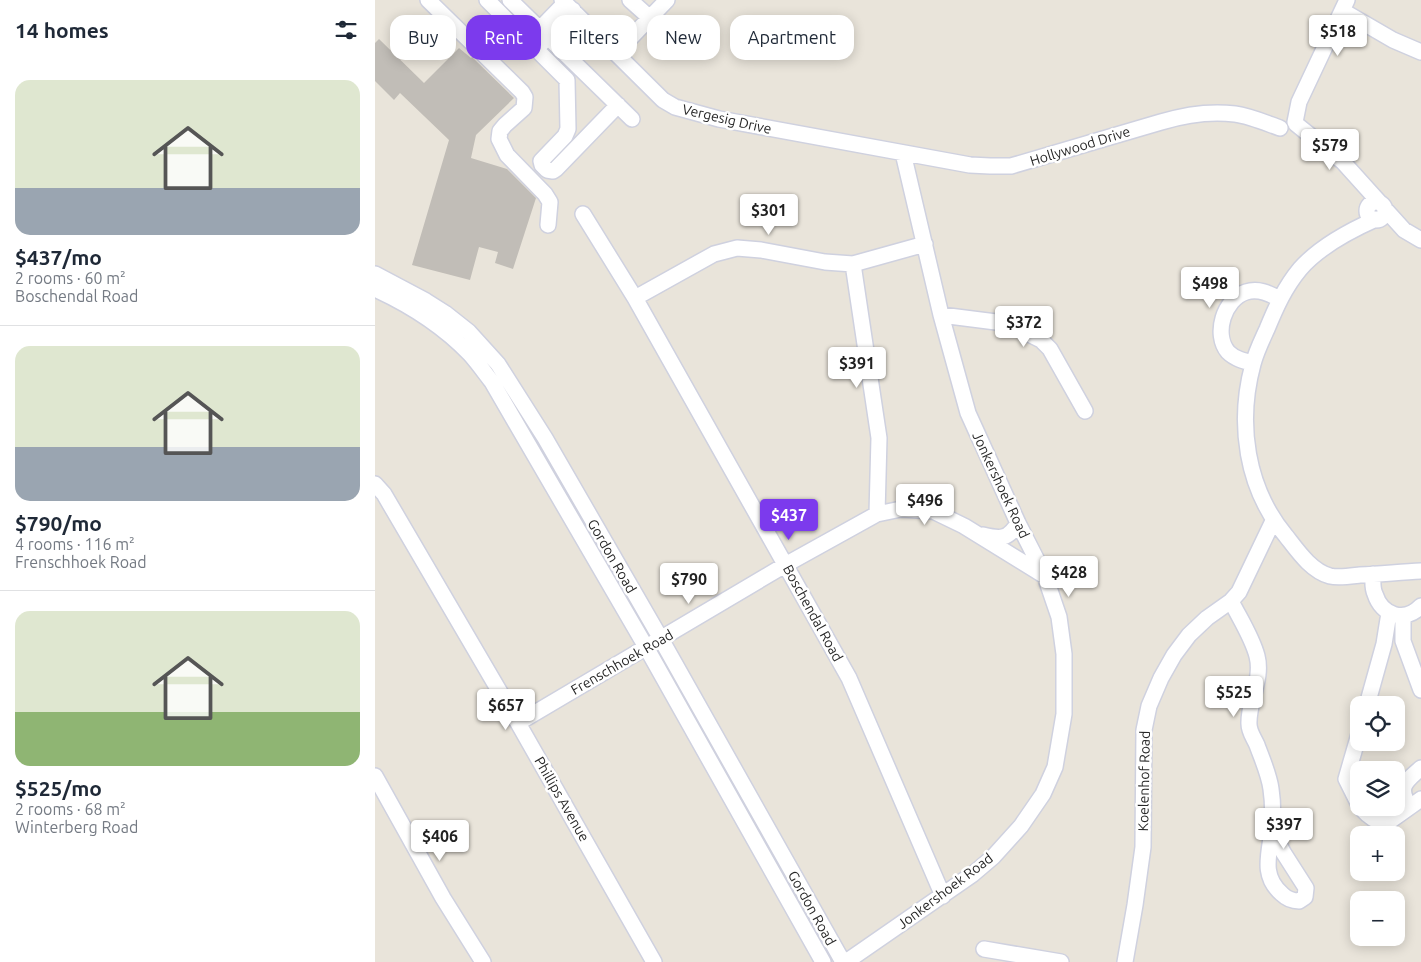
<!DOCTYPE html>
<html lang="en">
<head>
<meta charset="utf-8">
<style>
	body { margin:0; font-family:Ubuntu,sans-serif; background:#f2f2f3; color:#1f2937; height:100vh; display:flex; flex-direction:column; font-size:19px; white-space:nowrap }
	* { box-sizing:border-box; margin:0 }
	p { font-size:16px; color:#747a83 }
	.icon { flex:none; width:28px; height:28px; fill:none; stroke:currentColor; stroke-width:2; stroke-linecap:round; stroke-linejoin:round }
	.map { position:relative; flex:1; overflow:hidden }
	.details { display:flex; flex-direction:column; background:#fff; width:375px }
	.details>* { flex:none }
	.top-card { position:absolute; left:15px; top:15px; width:475px; height:45px; display:flex; gap:10px }
	.fabs { position:absolute; left:975px; top:696px; display:grid; gap:10px }
	.fabs a { display:grid; place-items:center; width:55px; height:55px; border-radius:10px; background:#fff; box-shadow:0 2px 12px #0003; font-size:25px }
	.price { position:absolute; translate:-50% -42px; padding:0 11px; border-radius:5px; background:#fff; color:#222; font-size:16px; line-height:32px; filter:drop-shadow(0 1px 2px #0008) }
	.price::after { content:''; position:absolute; left:50%; top:30px; width:15px; height:11px; margin-left:-8px; background:inherit; clip-path:polygon(0 0,100% 0,50% 100%) }
	.price.current { background:#7c3aed; color:#fff }
	ul { padding:0; list-style:none }
	li { display:grid; align-content:center; gap:10px; height:265px; padding:0 15px }
	li+li { border-top:1px solid #e0e1e3 }
	li span { display:grid; place-items:center; height:155px; border-radius:15px; color:#555 }
	li>.icon { margin-inline-start:auto }
	span .icon { width:90px; height:90px; fill:#fffc; stroke-width:1 }
	li b { font-size:21px }
	h2 { display:flex; justify-content:space-between; align-items:center; height:60px; padding:0 15px; font-size:21px }
	.tag { padding:0 18px; border-radius:15px; background:#fff; box-shadow:0 2px 12px #0003; font-size:18px; line-height:45px }
	.tag.current { background:#7c3aed; color:#fff }
	main { display:flex; flex:1; min-height:0 }
	.map>svg:first-child { display:block }
	.building { fill:#c1bdb7 }
	.lines { fill:none; stroke-linecap:round; stroke-linejoin:round }
	.minor-casing { stroke:#cfd1df; stroke-width:18 }
	.minor { stroke:#fff; stroke-width:15 }
	.labels { text-anchor:middle; dominant-baseline:central; stroke-width:5; stroke-linejoin:round; paint-order:stroke }
	.street-label { font-size:14px; fill:#272727; stroke:#fff }
</style>
</head>
<body>
<main>
<section class="details">
<h2>14 homes<svg class="icon" aria-label="filters" viewBox="0 0 24 24"><path d="M4 7h16M4 17h16"/><circle cx="9" cy="7" r="2"/><circle cx="15" cy="17" r="2"/></svg></h2>
<ul>
<li><span style="background:linear-gradient(#dfe7d0 70%,#9aa5b1 0)"><svg class="icon" aria-label="home" viewBox="0 0 24 24"><path d="M3 11l9-7 9 7M6 9v11h12V9"/></svg></span><div><b>$437/mo</b><p>2 rooms · 60 m²</p><p>Boschendal Road</p></div></li>
<li><span style="background:linear-gradient(#dfe7d0 65%,#9aa5b1 0)"><svg class="icon" aria-label="home" viewBox="0 0 24 24"><path d="M3 11l9-7 9 7M6 9v11h12V9"/></svg></span><div><b>$790/mo</b><p>4 rooms · 116 m²</p><p>Frenschhoek Road</p></div></li>
<li><span style="background:linear-gradient(#dfe7d0 65%,#8fb573 0)"><svg class="icon" aria-label="home" viewBox="0 0 24 24"><path d="M3 11l9-7 9 7M6 9v11h12V9"/></svg></span><div><b>$525/mo</b><p>2 rooms · 68 m²</p><p>Winterberg Road</p></div></li>
</ul>
</section>
<div class="map">
<svg width="1046" height="962" viewBox="0 0 1046 962">
	<rect width="100%" height="100%" fill="#e9e4da"/>
	<path class="building" d="M4 39 49 83 84 48 96 58 97 57 139 98 101 135 96 158 132 169 161 198 138 269 120 263 123 252 104 247 95 280 37 265 74 140 25 93 19 100 0 81V43Z"/>
	<g class="lines">
		<defs>
			<path id="minor" d="M53 0 147 92 150 97 149 108 130 125 125 131 124 139 132 155 170 194 175 202 173 225
				M112 0 192 80 193 129 190 136 166 161 167 165 172 170 178 171 181 169 243 105
				M135 0 257 119
				M187 0 288 100 300 107 344 119 595 165 615 166H636L786 122C809 115 836 111 860 114 875 116 891 123 905 128
				M255 0 275 18
				M968 11 1018 40 1046 52
				M158 36 190 3
				M166 44 198 10
				M241 53 292 0
				M920 122 924 102 972 0
				M921 124 968 162 1005 203
				M992 211a9 9 0 1 1 18 0a9 9 0 1 1-18 0Z
				M1010 209 1029 230 1046 240
				M208 214 260 298 474 678 568 896
				M1001 219C974 231 944 247 925 269 910 287 901 307 892 329 887 340 881 352 878 364 862 423 871 488 911 536 922 550 936 571 955 576 964 578 976 576 985 575 1006 574 1026 572 1046 571
				M478 264 504 438 502 514
				M0 274 51 301 70 313 94 332 123 364 170 438 286 639 468 962
				M0 289C35 305 68 326 95 354 103 363 110 373 117 382L271 647 448 962
				M260 298 339 254 362 248 386 250 450 262 478 264 550 244
				M566 315 621 322 642 328 666 340 675 349 710 411
				M878 363C869 361 860 359 853 352 838 334 849 299 871 292 883 288 894 293 904 299
				M0 484 9 494 143 723 279 962
				M608 535C625 539 633 540 643 523
				M998 574C998 581 997 588 1000 594 1007 616 1030 623 1046 606
				M856 601C865 619 877 637 882 656 888 679 873 702 874 724 874 732 879 738 882 745 887 759 894 774 896 789 898 802 898 817 897 831 894 855 886 876 907 894 912 899 917 901 924 901L930 897 931 888 908 852 897 830
				M1028 616V641L1046 690
				M992 705 1009 644 1014 613
				M143 723 410 565 502 514 526 509 558 511 589 526 670 576
				M984 734 971 779 984 805
				M0 776 68 898 108 962
				M1035 807C1022 787 1030 782 1046 768
				M986 808C993 816 1000 822 1011 824L1046 799
				M609 949 686 962
				M471 962 598 874 618 857 646 826 668 794 680 767 689 714V654L684 617 670 576 643 523 593 413 566 315 528 153
				M750 962 760 905 768 847 769 730 774 706 786 678 799 655 814 635 832 618 856 601 864 592 898 521"/>
		</defs>
		<use href="#minor" class="minor-casing"/>
		<use href="#minor" class="minor"/>
	</g>
	<g class="labels">
		<g class="street-label">
			<text transform="translate(352 119) rotate(13)">Vergesig Drive</text>
			<text transform="translate(705 146) rotate(-17)">Hollywood Drive</text>
			<text transform="translate(626 485) rotate(65)">Jonkershoek Road</text>
			<text transform="translate(237 556) rotate(60)">Gordon Road</text>
			<text transform="translate(438 613) rotate(61)">Boschendal Road</text>
			<text transform="translate(247 662) rotate(-30)">Frenschhoek Road</text>
			<text transform="translate(769 781) rotate(-89)">Koelenhof Road</text>
			<text transform="translate(187 799) rotate(60)">Phillips Avenue</text>
			<text transform="translate(570 891) rotate(-37)">Jonkershoek Road</text>
			<text transform="translate(437 908) rotate(61)">Gordon Road</text>
		</g>
	</g>
</svg>
<div class="fabs">
<a><svg class="icon" aria-label="locate" viewBox="0 0 24 24"><circle cx="12" cy="12" r="6"/><path d="M12 2v4M12 18v4M2 12h4M18 12h4"/></svg></a>
<a><svg class="icon" aria-label="layers" viewBox="0 0 24 24"><path d="M12 4l9 5-9 5-9-5zM3 14l9 5 9-5"/></svg></a>
<a>+</a>
<a>−</a>
</div>
<b class="price" style="left:963px;top:57px">$518</b>
<b class="price" style="left:955px;top:171px">$579</b>
<b class="price" style="left:394px;top:236px">$301</b>
<b class="price" style="left:835px;top:309px">$498</b>
<b class="price" style="left:649px;top:348px">$372</b>
<b class="price" style="left:482px;top:389px">$391</b>
<b class="price" style="left:550px;top:526px">$496</b>
<b class="price current" style="left:414px;top:541px">$437</b>
<b class="price" style="left:694px;top:598px">$428</b>
<b class="price" style="left:314px;top:605px">$790</b>
<b class="price" style="left:859px;top:718px">$525</b>
<b class="price" style="left:131px;top:731px">$657</b>
<b class="price" style="left:909px;top:850px">$397</b>
<b class="price" style="left:65px;top:862px">$406</b>
<div class="top-card">
<a class="tag">Buy</a>
<a class="tag current">Rent</a>
<a class="tag">Filters</a>
<a class="tag">New</a>
<a class="tag">Apartment</a>
</div>
</div>
</main>
</body>
</html>
